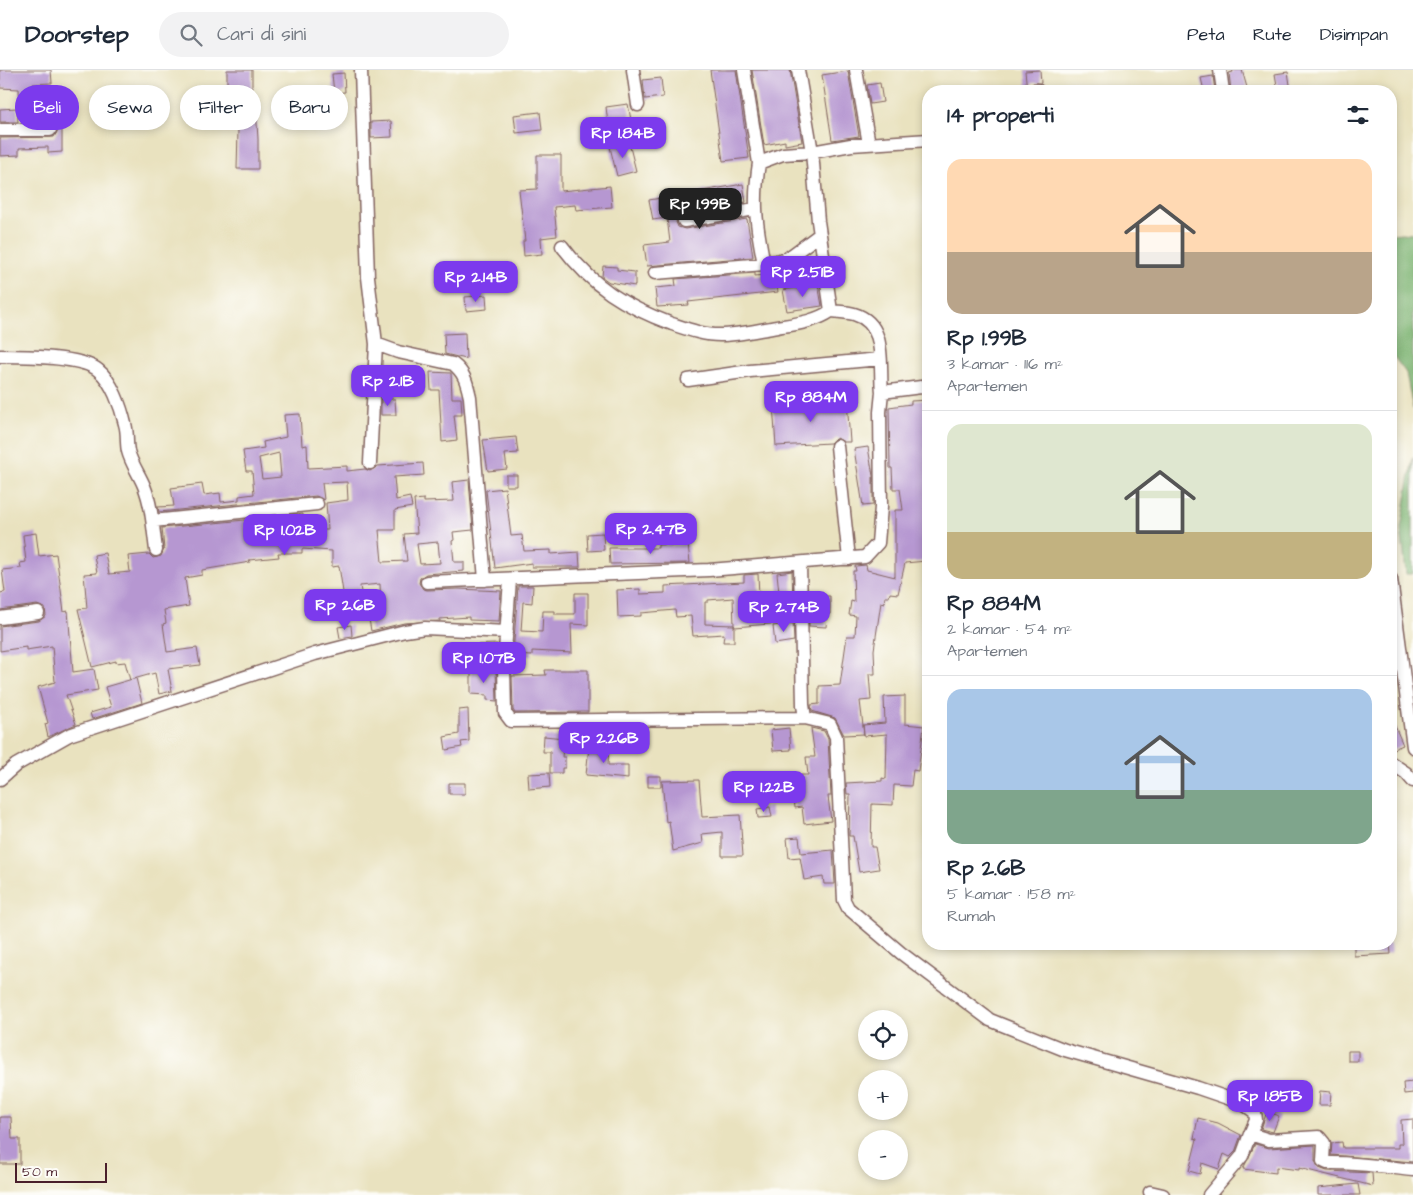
<!DOCTYPE html>
<html lang="id">
<head>
<meta charset="utf-8">
<style>
	body { margin:0; font-family:"Architects Daughter",sans-serif; background:#f2f2f3; color:#1f2937; height:100vh; display:flex; flex-direction:column; font-size:19px; white-space:nowrap }
	* { box-sizing:border-box; margin:0 }
	p { font-size:16px; color:#747a83 }
	.icon { flex:none; width:28px; height:28px; fill:none; stroke:currentColor; stroke-width:2; stroke-linecap:round; stroke-linejoin:round }
	.map { position:relative; flex:1; overflow:hidden }
	.side { position:absolute; left:922px; top:15px; width:475px; height:865px; display:flex; flex-direction:column; background:#fff; border-radius:20px; box-shadow:0 2px 8px #0003 }
	.side>* { flex:none }
	.hud { position:absolute; left:15px; top:15px; width:475px; height:45px; display:flex; gap:10px }
	.buttons { position:absolute; left:858px; top:940px; display:grid; gap:10px }
	.buttons a { display:grid; place-items:center; width:50px; height:50px; border-radius:50%; background:#fff; box-shadow:0 2px 8px #0003; font-size:25px }
	.scale { position:absolute; left:15px; bottom:12px; width:92px; box-sizing:border-box; padding-left:5px; border:2px solid #4a1f2b; border-top:0; font-size:14px; line-height:18px; white-space:nowrap; color:#4a1f2b; -webkit-text-stroke:4px #fdfcf7; paint-order:stroke }
	.price { position:absolute; translate:-50% -42px; padding:0 11px; border-radius:10px; background:#7c3aed; color:#fff; font-size:16px; line-height:32px; filter:drop-shadow(0 1px 2px #0008) }
	.price::after { content:''; position:absolute; left:50%; top:30px; width:15px; height:11px; margin-left:-8px; background:inherit; clip-path:polygon(0 0,100% 0,50% 100%) }
	.price.on { background:#222; color:#fff }
	ul { padding:0; list-style:none }
	li { display:grid; align-content:center; gap:10px; height:265px; padding:0 25px }
	li+li { border-top:1px solid #e0e1e3 }
	li span { display:grid; place-items:center; height:155px; border-radius:15px; color:#555 }
	li>.icon { margin-inline-start:auto }
	span .icon { width:90px; height:90px; fill:#fffc; stroke-width:1 }
	li b { font-size:21px }
	h2 { display:flex; justify-content:space-between; align-items:center; height:60px; padding:0 25px; font-size:21px }
	.pill { padding:0 18px; border-radius:22px; background:#fff; box-shadow:0 2px 8px #0003; font-size:18px; line-height:45px }
	.pill.on { background:#7c3aed; color:#fff }
	header { display:flex; align-items:center; gap:30px; box-sizing:border-box; height:70px; padding:0 25px; background:#fff; border-bottom:1px solid #e0e1e3 }
	header strong { font-size:24px }
	nav { display:flex; gap:28px; margin-inline-start:auto; font-size:18px }
	.search { width:350px; height:45px; background:#f2f2f3; display:flex; align-items:center; gap:12px; box-sizing:border-box; padding:0 18px; border-radius:28px; color:#747a83; font-size:19px }
	.map>svg:first-child { display:block }
	.forest { fill:#7ab270; stroke:#62684e }
	.building { fill:#b697d1; fill-rule:evenodd }
	.lines { fill:none; stroke-linecap:round; stroke-linejoin:round }
	.minor-casing { stroke:#82635f; stroke-width:15 }
	.minor { stroke:#fff; stroke-width:12 }
</style>
</head>
<body>
<header>
<strong>Doorstep</strong>
<div class="search"><svg class="icon" aria-label="search" viewBox="0 0 24 24"><circle cx="10" cy="10" r="6"/><path d="M15 15l6 6"/></svg>Cari di sini</div>
<nav><a>Peta</a><a>Rute</a><a>Disimpan</a></nav>
</header>
<div class="map">
<svg width="1413" height="1125" viewBox="0 0 1413 1125">
	<rect width="100%" height="100%" fill="#fdfcf7"/>
	<filter id="ink" filterUnits="userSpaceOnUse"><feTurbulence type="fractalNoise" baseFrequency=".02" numOctaves="2"/><feDisplacementMap in="SourceGraphic" scale="10" xChannelSelector="R" yChannelSelector="G"/><feConvolveMatrix kernelMatrix="1 2 1 2 8 2 1 2 1" color-interpolation-filters="sRGB"/></filter>
	<filter id="wash" filterUnits="userSpaceOnUse"><feTurbulence type="fractalNoise" baseFrequency=".0096" numOctaves="4" result="noise"/><feDisplacementMap in="SourceGraphic" scale="20" xChannelSelector="R" yChannelSelector="G"/><feGaussianBlur stdDeviation="1.12" result="paint"/><feColorMatrix in="noise" values="0 0 0 0 0 0 0 0 0 0 0 0 0 0 0 0 0 1.4 0 .05"/><feComposite in="paint" operator="in"/></filter>
	<g filter="url(#wash)">
		<rect width="100%" height="100%" fill="#e9e2bf"/>
		<path class="forest" d="M1402 163 1413 164V339L1406 303 1391 283V164Z
			M1413 387V504H1406L1401 458Z"/>
		<g id="blocks">
			<path class="building" d="M0 0H51L52 13 33 14 34 38 20 39 19 19 0 18Z
				M227 0H252V38H256L258 69V99H237L238 60H234L233 22H227Z
				M710 0H736L749 88 723 91Z
				M752 0H790L802 72 785 75V71L764 75Z
				M1040 0 1041 13H1033L1027 20 1025 1Z
				M1232 0H1242L1248 21H1231L1229 3 1233 2Z
				M848 1 859 66 832 70 822 5Z
				M1288 2 1291 21H1278L1275 4Z
				M344 3 345 22 334 23 332 4Z
				M1213 6 1215 21H1204L1201 8Z
				M661 8 663 27 645 29 643 10Z
				M880 13 883 32 870 34 867 15Z
				M628 34 631 50 608 54 606 37Z
				M17 38 18 52H0V39Z
				M540 42 542 60 516 63 514 45Z
				M42 45 62 46V82L48 83V77L19 78V85L0 86V68L54 67 58 60 57 56 50 52H42Z
				M391 51 392 67 371 68V52Z
				M629 73 636 101 617 106 610 77Z
				M537 85H561V121L610 116 612 137 576 140 575 135 554 137 557 166 541 168 542 184 524 186 523 171H525L519 120 537 119Z
				M743 114 746 132 683 143 678 145 676 152 678 157 685 159 747 149 753 187 647 196 644 175 670 172 667 148 653 150 649 130Z
				M603 196 617 197V200L635 202V216L609 212 602 207Z
				M755 203V206L775 204 778 222 688 232 689 235 657 237 655 218 676 216 675 209Z
				M818 214 822 236 787 241 783 220Z
				M486 225 487 239 466 241 465 227Z
				M465 263 466 289 445 284 444 264Z
				M430 302 451 303 452 328H461L462 345H454L457 370 442 372 439 320H431Z
				M381 329H395L396 345H381Z
				M847 330 850 372H844L837 368 830 373 776 376 773 335Z
				M929 330V378L925 379 929 418V471H925L926 491 905 493 898 524 890 523 889 527H885L884 533 881 532 874 580 875 604H869L871 630 860 631 864 664 844 665 835 648 812 641 811 635 819 634V616L840 615 847 566H855L856 546 849 545 851 531 854 532 853 501H856L855 496 866 495 867 500 895 507V440H903L900 419H893L892 398H890L889 337 911 334V331Z
				M300 344 302 376 307 375 308 398 347 396V401L365 399 370 401 378 396 423 393 424 405 394 407 396 430 410 427 412 437 395 440V460H379L382 492 407 491 404 464 417 463 414 430 424 429V432L454 431 452 412 469 410 473 460 453 462 454 470 452 471 454 492H464V501L426 504 420 508 419 513 423 519 427 520 459 519 501 521 499 551 469 550V547L440 549V551L404 553 371 561 367 537 381 535 380 514 360 516 365 545 347 548 339 496 332 497V481L302 479V483H278L279 487 249 490 250 492 202 500V505L185 508 189 536 164 540 166 553 163 554 167 582 197 578 200 595 168 599 172 621 159 624 155 603 130 610 125 592 116 593V591L92 597 78 539 87 538 84 504 97 503 94 485 105 483 109 504 130 502 128 486 149 484 153 488 161 486 164 479 162 458 245 450 246 458 270 455 269 447 303 444V460H328L326 433 348 430 347 412 322 413 324 430 316 426 159 442 158 437 174 436 171 418 202 414 204 425 220 423 221 432 239 430V426L254 424 252 401H246L243 381 264 378 263 372 286 367 284 345ZM279 383 281 407 262 409 259 388ZM438 472 440 493 420 494 417 474Z
				M516 367 518 383 505 384 507 399 488 401 483 370Z
				M868 377 873 406V435L863 436 854 379Z
				M506 405H517V416H506Z
				M505 418 511 466 522 465 524 481 551 480V484L579 482 580 497H532V493L495 498 486 420Z
				M36 463 39 486 56 484 64 542 68 541 73 602 94 599 98 620 66 625 76 654 48 667 45 654 48 653 38 617 55 612 52 576 26 580V577L0 581V556L39 551 46 546 45 538 37 535 0 540V523L5 522 2 500 21 498 20 493 26 492 23 465Z
				M603 463 604 480 588 481 587 464Z
				M671 474V476L688 474 690 493 610 494 609 478H658V475Z
				M792 501 793 534 779 537 781 553 735 557 734 555V572H723L724 564 693 566 691 546 676 547 675 540 641 543V546L618 547 617 520 640 519V524L665 523V516L744 512V505L758 504 759 526 779 523 777 503ZM733 528 734 555 705 554V532H708V530Z
				M518 516H533L532 533 523 532 521 561 542 562 543 541H555V544H575V523H588V555L571 554 572 583 532 581V586L513 585Z
				M809 526H830V544H827L826 557 809 556Z
				M793 553 794 571 775 574 773 556Z
				M351 555 352 566 340 568 338 557Z
				M497 574V583L470 582V575Z
				M471 599 496 601 497 631 487 630V625L471 624Z
				M545 600H588V642L515 643 513 640 512 606 546 605Z
				M136 608 142 633 92 649 90 643 111 637 105 617Z
				M905 626V654L924 656 918 701 913 700 911 716 894 715 893 735 872 734 871 777H875L879 799 859 802 853 766H849L850 724H847L846 713 882 711V708L886 709 887 664 864 666 863 655 885 653 884 627Z
				M468 639 469 671 461 672 462 677 446 680 444 667 459 664V640Z
				M1391 647 1403 675 1391 680Z
				M789 658 791 680 773 681 771 660Z
				M811 658 824 661 828 669 831 726H828L831 751 804 754 802 737 795 738 793 720 801 719V705H808L806 687H815Z
				M544 666 564 668 562 687H565V698H562V703H550V682H543Z
				M598 675H609L608 695H628V709L586 705 589 677H597Z
				M549 703 550 717 529 719 528 704Z
				M648 706H661V717H648Z
				M699 710 702 747 740 745 743 786H722V762L702 764 703 773 673 781 669 751 666 752 662 711Z
				M449 713H465V724H449Z
				M770 737 772 747 758 748 757 739Z
				M799 767 801 783 833 780 835 814H824L823 807 804 810 800 787 789 788 787 768Z
				M1354 874H1390L1391 884 1354 886Z
				M1348 981H1358V991H1348Z
				M1413 1012V1023L1404 1024 1403 1013Z
				M1320 1021 1331 1022 1330 1035H1319Z
				M1267 1041 1279 1046 1273 1062 1261 1059Z
				M0 1047H11L12 1069H20V1094H0Z
				M1198 1048 1218 1053 1241 1065 1235 1082 1230 1087 1224 1084 1219 1099 1202 1093 1200 1104 1189 1101 1197 1069 1194 1068Z
				M1413 1049V1092L1331 1085 1332 1073 1342 1072 1343 1078H1398V1074H1402L1401 1050Z
				M1255 1074 1269 1078 1315 1075V1091L1319 1098 1327 1101 1372 1103 1373 1116 1299 1098V1100L1276 1097V1103L1243 1099Z
				M1358 1114 1360 1125H1318V1118Z"/>
		</g>
	</g>
	<g filter="url(#ink)">
		<use href="#blocks" fill-opacity="0" stroke="#82635f" stroke-width="1"/>
		<g class="lines">
			<defs>
				<path id="minor" d="M361 0 368 207 376 274 398 282 453 294C465 303 467 314 470 327L485 510
					M633 0 638 35
					M744 0 759 93
					M798 0 812 82 783 84 759 93C753 133 756 154 764 194L788 188 819 165
					M856 0 869 74
					M1220 0 1223 21
					M1037 20V21
					M0 60H50
					M929 70 851 75 812 82 818 151 831 241C839 242 847 242 854 244 888 254 879 294 882 322L929 316
					M684 151 755 139
					M562 176C593 217 624 236 672 254 687 259 703 265 720 265 739 265 758 260 777 257 795 254 815 252 831 241
					M655 203 764 194
					M0 286C22 286 81 286 98 300 112 311 121 337 125 354 128 363 126 372 128 381 131 393 139 404 144 416 152 436 153 458 156 480
					M688 310 750 301 880 289
					M837 376 849 489
					M370 393 376 274
					M153 451 317 434
					M800 493 803 635 805 648 830 654 836 667 844 830 848 838 901 883 990 950 1065 980 1198 1018 1242 1033 1255 1042 1256 1050 1250 1064 1269 1070 1319 1067 1324 1073 1323 1091 1327 1093C1355 1092 1385 1097 1413 1100
					M510 509 504 596 505 643 511 651 805 648
					M1391 509 1413 677
					M427 512 709 500 865 487 878 473 881 437 880 342 882 322
					M0 548 38 543
					M1391 693 1406 703 1413 711
					M0 709 16 695 69 665 315 584 405 561 425 558 507 562
					M1150 1122 1163 1125
					M1209 1125 1242 1086 1250 1064"/>
			</defs>
			<use href="#minor" class="minor-casing"/>
			<use href="#minor" class="minor"/>
		</g>
	</g>
</svg>
<div class="buttons">
<a><svg class="icon" aria-label="locate" viewBox="0 0 24 24"><circle cx="12" cy="12" r="6"/><path d="M12 2v4M12 18v4M2 12h4M18 12h4"/></svg></a>
<a>+</a>
<a>−</a>
</div>
<div class="scale">50 m</div>
<b class="price" style="left:623px;top:89px">Rp 1.84B</b>
<b class="price on" style="left:700px;top:160px">Rp 1.99B</b>
<b class="price" style="left:803px;top:228px">Rp 2.51B</b>
<b class="price" style="left:476px;top:233px">Rp 2.14B</b>
<b class="price" style="left:388px;top:337px">Rp 2.1B</b>
<b class="price" style="left:811px;top:353px">Rp 884M</b>
<b class="price" style="left:651px;top:485px">Rp 2.47B</b>
<b class="price" style="left:285px;top:486px">Rp 1.02B</b>
<b class="price" style="left:345px;top:561px">Rp 2.6B</b>
<b class="price" style="left:784px;top:563px">Rp 2.74B</b>
<b class="price" style="left:484px;top:614px">Rp 1.07B</b>
<b class="price" style="left:604px;top:694px">Rp 2.26B</b>
<b class="price" style="left:764px;top:743px">Rp 1.22B</b>
<b class="price" style="left:1270px;top:1052px">Rp 1.85B</b>
<div class="hud">
<a class="pill on">Beli</a>
<a class="pill">Sewa</a>
<a class="pill">Filter</a>
<a class="pill">Baru</a>
</div>
<section class="side">
<h2>14 properti<svg class="icon" aria-label="filters" viewBox="0 0 24 24"><path d="M4 7h16M4 17h16"/><circle cx="9" cy="7" r="2"/><circle cx="15" cy="17" r="2"/></svg></h2>
<ul>
<li><span style="background:linear-gradient(#ffd9b3 60%,#b9a48a 0)"><svg class="icon" aria-label="home" viewBox="0 0 24 24"><path d="M3 11l9-7 9 7M6 9v11h12V9"/></svg></span><div><b>Rp 1.99B</b><p>3 kamar · 116 m²</p><p>Apartemen</p></div></li>
<li><span style="background:linear-gradient(#dfe7d0 70%,#c2b280 0)"><svg class="icon" aria-label="home" viewBox="0 0 24 24"><path d="M3 11l9-7 9 7M6 9v11h12V9"/></svg></span><div><b>Rp 884M</b><p>2 kamar · 54 m²</p><p>Apartemen</p></div></li>
<li><span style="background:linear-gradient(#a9c7e8 65%,#7fa58c 0)"><svg class="icon" aria-label="home" viewBox="0 0 24 24"><path d="M3 11l9-7 9 7M6 9v11h12V9"/></svg></span><div><b>Rp 2.6B</b><p>5 kamar · 158 m²</p><p>Rumah</p></div></li>
</ul>
</section>
</div>
</body>
</html>
